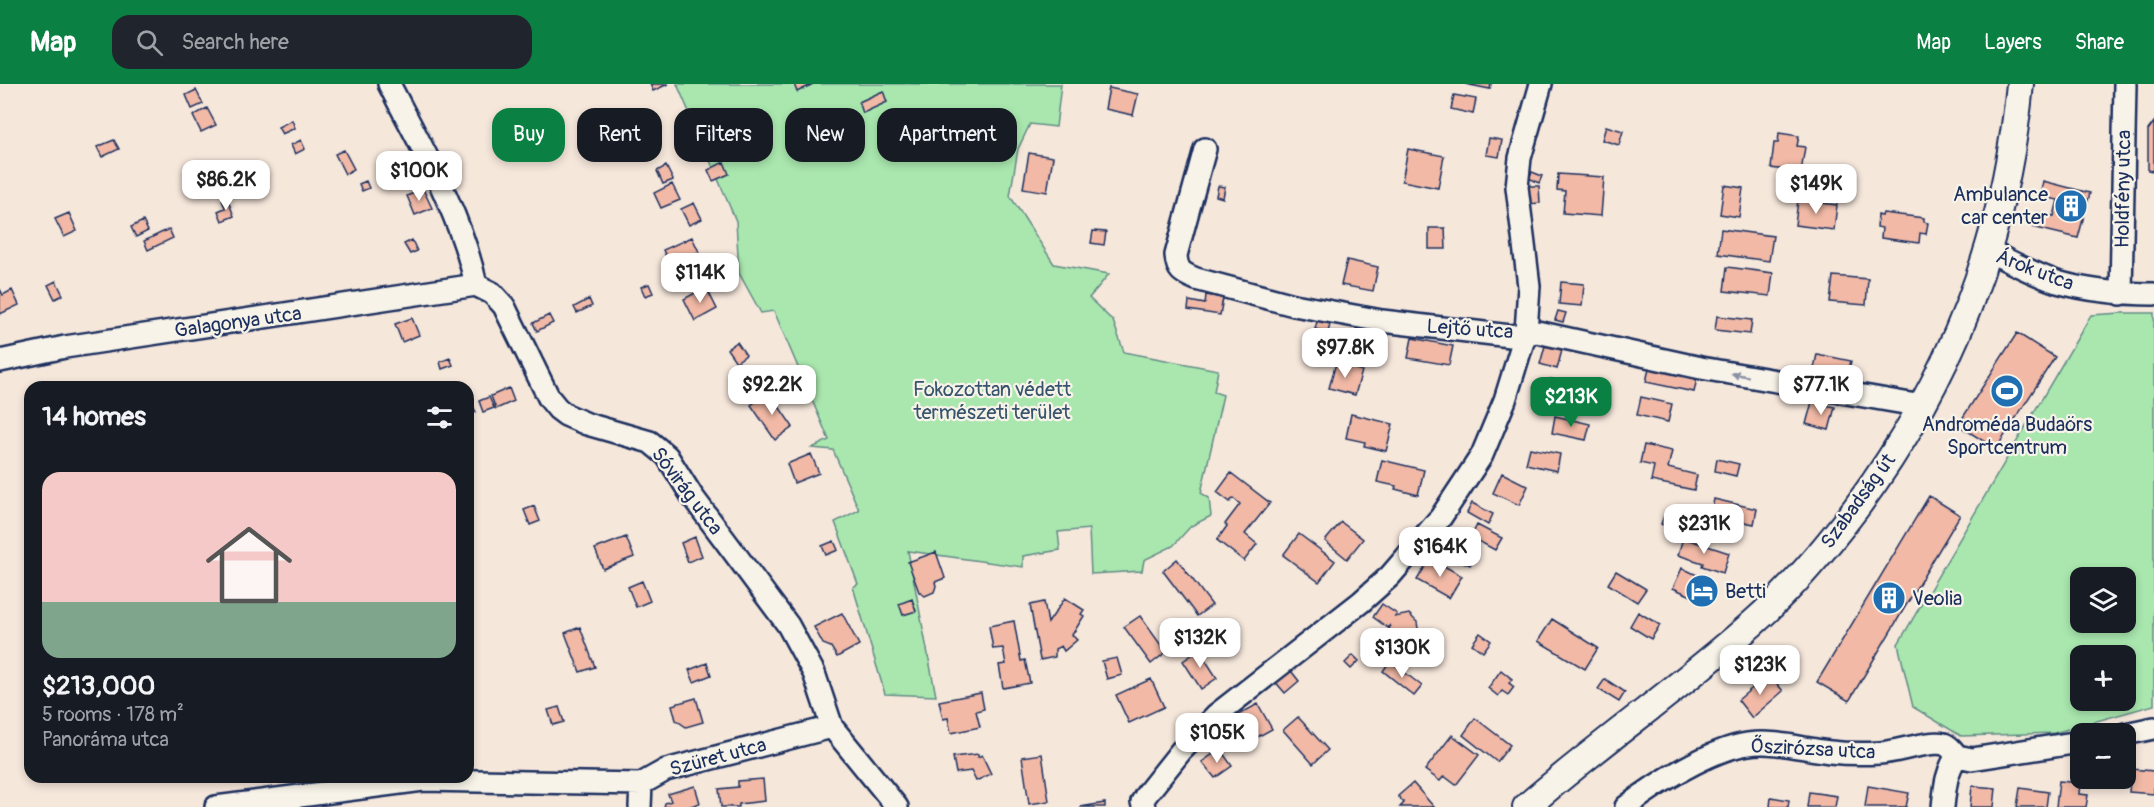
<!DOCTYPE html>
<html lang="en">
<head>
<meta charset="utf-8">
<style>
	body { margin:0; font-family:Pangolin,sans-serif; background:#20242c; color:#f1f3f6; height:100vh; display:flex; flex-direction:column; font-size:22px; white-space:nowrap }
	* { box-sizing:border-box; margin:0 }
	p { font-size:20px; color:#9ea1a6 }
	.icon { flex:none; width:33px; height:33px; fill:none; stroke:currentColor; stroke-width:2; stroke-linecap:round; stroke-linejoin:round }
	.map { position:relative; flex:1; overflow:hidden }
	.side { position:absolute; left:24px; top:297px; width:450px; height:402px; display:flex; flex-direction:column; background:#171b24; border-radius:18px; box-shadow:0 3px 9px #0003 }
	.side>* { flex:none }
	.banner { position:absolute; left:492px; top:24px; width:570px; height:54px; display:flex; gap:12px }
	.fabs { position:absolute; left:2070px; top:483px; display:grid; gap:12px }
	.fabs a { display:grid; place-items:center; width:66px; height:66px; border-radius:12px; background:#171b24; box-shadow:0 3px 9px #0003; font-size:30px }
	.price { position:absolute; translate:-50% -51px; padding:0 14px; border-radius:12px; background:#fff; color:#222; font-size:20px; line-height:39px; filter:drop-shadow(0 2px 3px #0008) }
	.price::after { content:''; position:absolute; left:50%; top:36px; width:18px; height:14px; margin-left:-9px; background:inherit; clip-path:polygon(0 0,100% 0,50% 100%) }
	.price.on { background:#0b8043; color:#fff }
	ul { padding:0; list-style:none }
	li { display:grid; align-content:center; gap:12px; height:318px; padding:0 18px }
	li span { display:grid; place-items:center; height:186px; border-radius:18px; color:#555 }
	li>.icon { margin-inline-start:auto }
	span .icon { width:108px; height:108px; fill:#fffc; stroke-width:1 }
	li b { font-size:26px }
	h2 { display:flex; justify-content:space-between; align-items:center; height:72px; padding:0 18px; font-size:26px }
	.pill { padding:0 21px; border-radius:18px; background:#171b24; box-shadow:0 3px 9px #0003; font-size:21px; line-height:54px }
	.pill.on { background:#0b8043; color:#fff }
	header { display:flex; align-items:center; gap:36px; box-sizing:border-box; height:84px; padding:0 30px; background:#0b8043; color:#fff }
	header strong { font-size:28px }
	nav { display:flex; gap:33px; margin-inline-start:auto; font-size:21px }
	.search { width:420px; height:54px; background:#20242c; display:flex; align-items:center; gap:15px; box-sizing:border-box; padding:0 21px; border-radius:18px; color:#9ea1a6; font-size:22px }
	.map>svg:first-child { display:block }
	.green { fill:#a9e7ae; stroke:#628b86; stroke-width:1.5; fill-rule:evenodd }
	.building { fill:#f1b9a6; stroke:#1b2f5e; stroke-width:1.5 }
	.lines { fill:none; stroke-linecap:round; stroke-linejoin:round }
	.minor-casing { stroke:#1b2f5e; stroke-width:26 }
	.major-casing { stroke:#1b2f5e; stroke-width:30 }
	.minor { stroke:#f7f3e8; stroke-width:21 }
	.major { stroke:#f7f3e8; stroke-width:26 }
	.oneway { fill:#8991a3 }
	.labels { text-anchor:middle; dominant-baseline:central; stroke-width:4.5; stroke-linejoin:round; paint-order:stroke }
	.street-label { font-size:20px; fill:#1b2f5e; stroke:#f7f3e8 }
	.poi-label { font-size:20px; fill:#1b2f5e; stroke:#f7f3e8; text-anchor:start }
	.park-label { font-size:20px; fill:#37546e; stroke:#f7f3e8 }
</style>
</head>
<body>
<header>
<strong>Map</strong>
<div class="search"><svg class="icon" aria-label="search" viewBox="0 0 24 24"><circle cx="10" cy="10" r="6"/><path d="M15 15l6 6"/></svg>Search here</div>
<nav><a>Map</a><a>Layers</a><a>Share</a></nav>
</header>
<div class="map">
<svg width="2154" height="723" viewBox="0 0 2154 723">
	<rect width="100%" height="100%" fill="#f6e7db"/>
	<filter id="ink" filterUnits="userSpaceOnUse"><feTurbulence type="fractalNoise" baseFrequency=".0167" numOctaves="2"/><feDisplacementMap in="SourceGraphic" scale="12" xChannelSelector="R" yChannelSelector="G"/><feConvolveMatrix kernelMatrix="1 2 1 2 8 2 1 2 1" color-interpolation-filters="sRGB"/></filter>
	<g filter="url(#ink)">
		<path class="green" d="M677 0H1061L1056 43 1030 40 1018 65 1010 112 1054 180 1109 190 1089 214 1113 237 1124 268 1218 286 1214 308 1223 311 1201 409 1209 414 1211 432 1191 442 1173 462 1144 476 1142 487 1091 490 1089 445 1058 448 1060 466 1023 472V483L908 467 936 612 885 610 853 503 858 500 835 438 859 426 833 366 812 364 829 356 774 227 761 229 739 189 736 137Z
			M2122 229H2154V621L2054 649 1961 652 1913 623 1898 560 2091 231ZM2080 494H2126V538H2080ZM2080 572H2126V616H2080Z"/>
		<path class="building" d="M650 0H668L653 7Z
			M794 0H813L797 8Z
			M1465 0H1491L1490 5Z
			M1109 4 1138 10 1133 31 1105 25Z
			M196 6 203 20 192 25 186 11Z
			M883 7 887 18 863 29 859 18Z
			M1454 11 1476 15 1473 30 1451 25Z
			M207 24 216 41 201 48 193 32Z
			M629 33 635 46 623 51 617 38Z
			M292 36 295 44 282 50 278 43Z
			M2154 38V87L2148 86V46Z
			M1606 42 1623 47 1619 61 1602 56Z
			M1779 49 1799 52 1797 62 1805 63 1801 88 1771 84 1774 59H1778Z
			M1489 54 1502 56 1499 73 1486 71Z
			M114 56 119 65 102 73 97 63Z
			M301 56 305 65 295 70 291 61Z
			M648 58 654 71 644 76 638 63Z
			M1408 65 1444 72 1438 104 1402 97Z
			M344 66 354 85 345 90 335 70Z
			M1029 69 1053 73 1047 108 1023 104Z
			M724 78 729 90 713 97 708 86Z
			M666 82 673 96 663 100 657 87Z
			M1532 88 1542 92 1539 99 1529 94Z
			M1558 90 1604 93 1601 132 1563 129 1565 107 1557 106Z
			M366 97 369 104 362 107 359 100Z
			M2043 97 2090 109 2078 154 2032 143 2036 128 2054 132 2058 116 2040 112Z
			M672 100 680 116 661 124 654 109Z
			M1724 101 1743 104 1739 133 1720 130Z
			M1218 102 1225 103 1223 114 1216 112Z
			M1527 102H1539L1540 119 1528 120Z
			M423 105 432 124 415 131 407 112Z
			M227 114 234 132 222 137 218 127 225 124 222 116Z
			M1798 116 1837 121 1834 146 1795 141Z
			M694 119 702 135 689 141 681 125Z
			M69 129 77 147 64 153 55 135Z
			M1883 129 1924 134V138L1928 139 1926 150 1920 149 1919 159 1881 154 1882 144 1877 143 1878 131 1882 132Z
			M143 137 148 147 136 153 131 143Z
			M1429 144H1445L1446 165H1429Z
			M169 145 173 154 148 166 144 157Z
			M1721 145 1773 152 1769 177 1718 170Z
			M1093 147 1106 148 1104 161 1091 159Z
			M692 153 699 168 670 181 663 166Z
			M412 156 417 167 410 170 404 160Z
			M1347 176 1378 183 1373 207 1341 201Z
			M1727 183 1773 189 1770 212 1724 207Z
			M1833 192 1868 195 1866 221 1830 218Z
			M56 197 63 211 55 215 48 201Z
			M1561 198 1584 200 1582 222 1559 220Z
			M649 200 653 209 645 212 641 203Z
			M706 203 717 225 695 237 684 215Z
			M0 205 3 211 12 206 19 221 0 230Z
			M1206 211 1223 214 1220 231 1188 226 1189 217 1205 220Z
			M589 215 592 222 577 229 574 223Z
			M1558 227 1566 229 1563 238 1555 236Z
			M1319 230 1332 233 1328 248 1315 245Z
			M549 231 553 239 537 247 533 239Z
			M1717 232 1752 236 1750 250 1715 246Z
			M412 234 419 251 402 258 395 240Z
			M2017 249 2055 273 1996 365 1958 341Z
			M1412 254 1453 262 1449 281 1408 274Z
			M737 258 746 271 736 278 727 265Z
			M1545 262 1562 266 1557 285 1540 280Z
			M1817 270 1851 277 1847 293 1814 285Z
			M450 274 453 281 442 285 440 278Z
			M1336 279 1362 287 1355 311 1329 304Z
			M1650 280 1698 290 1694 308 1646 298Z
			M1550 295 1590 303 1586 321 1546 312Z
			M509 304 514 317 496 325 491 312Z
			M769 308 793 343 775 356 751 321Z
			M489 313 494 324 483 328 479 317Z
			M1641 313 1672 320 1668 338 1637 331Z
			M1812 318 1835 323 1829 346 1806 340Z
			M473 322 476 328 468 332V324Z
			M1351 330 1393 340 1386 367 1364 362 1365 358 1346 354Z
			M1555 332 1590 340 1586 356 1552 349Z
			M1644 361 1672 367 1668 384 1697 391 1694 406 1651 397 1654 382 1640 379Z
			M1530 364 1560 370 1557 387 1526 380Z
			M811 370 819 389 794 399 787 380Z
			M1717 375 1739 380 1736 392 1715 387Z
			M1382 376 1424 386 1418 411 1395 405 1396 402 1377 398Z
			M1231 389 1270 419 1245 450 1257 460 1244 477 1217 456 1227 442 1225 440 1240 420 1233 414 1230 418 1217 408Z
			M1502 389 1528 402 1519 421 1493 409Z
			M1929 412 1960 431 1849 617 1817 598Z
			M1714 415 1757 425 1754 440 1711 431Z
			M1472 419 1493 430 1488 441 1467 429Z
			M534 422 540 437 530 441 524 426Z
			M1665 429 1693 439 1689 450 1661 440Z
			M1341 438 1363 455 1347 475 1325 457Z
			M1477 441 1502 454 1495 466 1471 453Z
			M1299 450 1335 477 1319 498 1283 471Z
			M1455 451 1475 461 1472 466 1476 468 1470 481 1446 470Z
			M626 453 634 473 603 485 595 465Z
			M695 453 702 472 688 478 681 459Z
			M1683 454 1729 469 1723 489 1702 482 1703 479 1678 471Z
			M834 457 838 466 826 471 822 462Z
			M936 468 945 494 935 498 936 502 934 508 925 512 919 508 908 478Z
			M1430 474 1462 492 1449 514 1417 496Z
			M1177 475 1212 521 1197 532 1163 487Z
			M1682 484 1712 498 1703 517 1673 504Z
			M1616 487 1646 505 1637 518 1608 500Z
			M642 497 650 517 636 523 628 503Z
			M1065 514 1084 526 1081 530 1084 532 1072 551 1077 556 1064 567 1061 562 1055 565V573L1040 576 1030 521 1044 518 1048 539Z
			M912 515 916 527 903 531 899 520Z
			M1382 520 1397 530 1395 533 1409 530 1417 538 1418 545 1415 553 1401 560 1388 554 1390 541 1388 544 1373 533Z
			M1638 528 1660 541 1651 555 1630 542Z
			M842 529 859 561 837 573 831 563 823 560 814 543Z
			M1140 532 1166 568 1151 580 1124 543Z
			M1552 535 1598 564 1585 585 1538 557Z
			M1014 537 1021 577 1025 576 1030 599 1003 604 999 581 1006 580 1003 564 993 565 989 542Z
			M580 543 595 583 580 588 565 549Z
			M1480 549 1491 557 1483 568 1472 560Z
			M1199 566 1217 594 1201 605 1183 577Z
			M1353 571 1359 577 1351 585 1345 579Z
			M1117 574 1122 591 1107 595 1102 577Z
			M1390 577 1422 602 1414 612 1383 587Z
			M707 579 711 591 694 598 689 586Z
			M1288 583 1299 597 1285 609 1273 595Z
			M1501 586 1512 595 1509 599 1514 603 1508 611 1502 607 1498 612 1488 604Z
			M1769 590 1783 607 1752 634 1738 616Z
			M1151 595 1164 623 1129 639 1116 611Z
			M1605 595 1625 608 1619 618 1598 605Z
			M981 609 984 625 976 627 980 643 951 649 948 634 943 635 939 617Z
			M696 614 703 638 686 643 676 636 672 621Z
			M1258 620 1272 645 1243 661 1229 636Z
			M559 623 564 638 553 641 548 626Z
			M1298 633 1328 666 1313 680 1283 646Z
			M1475 634 1510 661 1497 678 1463 651Z
			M1452 651 1479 671 1456 701 1444 692 1440 697 1425 686Z
			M1220 665 1232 682 1215 694 1202 678Z
			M978 670V673L982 671 991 690 976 697 971 687 956 689 953 673Z
			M1042 670 1049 717 1029 720 1022 673Z
			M2131 685 2154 687V710L2129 708Z
			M2101 694H2122L2121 698Z
			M763 695 765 717 739 720V723H721L719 705 738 703V697Z
			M2059 697 2080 699 2079 710 2088 711 2086 723H2056Z
			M1413 699 1434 723H1400L1404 719 1398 712Z
			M695 702 700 719 688 723H664L665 719 671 717 668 710Z
			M1868 702 1909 709 1906 723H1865Z
			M1972 702 1996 704 1994 723H1970Z
			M2020 704 2048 708 2046 723H2017Z
			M1809 708 1837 712 1835 723H1807Z
			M1771 713 1789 716 1788 723H1770Z
			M1105 719V723H1080Z"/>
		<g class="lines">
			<defs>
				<path id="minor" d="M389 0C422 64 461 130 476 201L492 209 504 222 549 314 558 325 566 331 587 340 650 358 667 372 692 412 788 541 814 589 832 643 897 723
					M1205 65 1176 171C1177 187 1182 189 1196 195L1294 221 1382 237 1510 252 1537 248 1701 284 1922 322
					M1988 167C2010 177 2033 190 2057 198 2089 207 2121 210 2154 210
					M2121 210 2125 0
					M0 277 65 263 476 201
					M2125 650 2154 644
					M216 723 423 696 641 700 666 686 832 643
					M640 723 641 700
					M1144 723 1142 718 1146 711 1181 667 1216 631 1361 518 1390 492 1441 433 1482 371 1505 316 1526 248 1529 202 1517 103 1520 74 1541 0
					M1626 723C1655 700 1711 665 1748 660 1774 656 1803 665 1830 668 1847 670 1863 670 1880 669 1897 668 1930 656 1944 660 1950 662 1953 667 1957 672L1972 675 2080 658
					M1943 723C1945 704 1946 688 1957 672"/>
				<path id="major" d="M1526 723C1600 659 1680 604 1753 539 1792 505 1825 465 1856 424 1951 296 2005 158 2020 0"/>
			</defs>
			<use href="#minor" class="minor-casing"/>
			<use href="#major" class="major-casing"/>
			<use href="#minor" class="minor"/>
			<use href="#major" class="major"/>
		</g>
		<defs><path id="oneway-solid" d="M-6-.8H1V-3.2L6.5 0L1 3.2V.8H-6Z" transform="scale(1.5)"/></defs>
		<use class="oneway" href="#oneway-solid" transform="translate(1740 291) rotate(-170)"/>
	</g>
	<defs>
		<symbol id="building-disc" viewBox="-11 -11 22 22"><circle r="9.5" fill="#1f6fb2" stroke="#f7f3e8"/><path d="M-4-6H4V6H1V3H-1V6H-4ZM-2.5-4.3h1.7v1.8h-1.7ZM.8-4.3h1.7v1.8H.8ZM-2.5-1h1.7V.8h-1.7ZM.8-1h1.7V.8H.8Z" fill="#fff"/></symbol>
		<symbol id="stadium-disc" viewBox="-11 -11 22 22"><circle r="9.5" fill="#1f6fb2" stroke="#f7f3e8"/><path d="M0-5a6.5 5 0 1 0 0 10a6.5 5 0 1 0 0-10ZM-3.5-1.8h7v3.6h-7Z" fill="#fff"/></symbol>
		<symbol id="hotel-disc" viewBox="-11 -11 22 22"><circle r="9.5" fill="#1f6fb2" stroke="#f7f3e8"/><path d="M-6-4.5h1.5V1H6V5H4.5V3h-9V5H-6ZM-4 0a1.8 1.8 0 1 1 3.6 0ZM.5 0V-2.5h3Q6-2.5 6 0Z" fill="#fff"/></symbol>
	</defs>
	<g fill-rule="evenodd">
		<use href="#building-disc" x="2052" y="103" width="38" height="38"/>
		<use href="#stadium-disc" x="1988" y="288" width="38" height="38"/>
		<use href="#hotel-disc" x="1683" y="488" width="38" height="38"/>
		<use href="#building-disc" x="1870" y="495" width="38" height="38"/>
	</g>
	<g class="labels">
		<g class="street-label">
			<text transform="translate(2123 105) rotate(-89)">Holdfény utca</text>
			<text transform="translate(2035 186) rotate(21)">Árok utca</text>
			<text transform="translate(238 238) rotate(-8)">Galagonya utca</text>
			<text transform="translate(1470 245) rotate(4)">Lejtő utca</text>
			<text transform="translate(687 407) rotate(53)">Sóvirág utca</text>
			<text transform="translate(1858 417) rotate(-54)">Szabadság út</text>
			<text transform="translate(1813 665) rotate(3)">Őszirózsa utca</text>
			<text transform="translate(718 673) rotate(-15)">Szüret utca</text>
		</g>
		<g class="poi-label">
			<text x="2048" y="110" text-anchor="end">Ambulance<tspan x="2048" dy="23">car center</tspan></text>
			<text x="2007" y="340" text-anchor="middle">Androméda Budaörs<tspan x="2007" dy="23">Sportcentrum</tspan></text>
			<text x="1725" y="507">Betti</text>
			<text x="1912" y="514">Veolia</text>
		</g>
		<g class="park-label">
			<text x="992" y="305">Fokozottan védett<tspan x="992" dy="23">természeti terület</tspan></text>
		</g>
	</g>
</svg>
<div class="fabs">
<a><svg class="icon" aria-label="layers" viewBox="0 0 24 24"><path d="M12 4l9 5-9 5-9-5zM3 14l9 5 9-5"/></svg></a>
<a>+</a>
<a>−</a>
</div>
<b class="price" style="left:419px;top:118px">$100K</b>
<b class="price" style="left:226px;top:127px">$86.2K</b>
<b class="price" style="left:1816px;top:131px">$149K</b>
<b class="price" style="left:700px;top:220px">$114K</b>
<b class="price" style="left:1345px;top:295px">$97.8K</b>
<b class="price" style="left:772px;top:332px">$92.2K</b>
<b class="price" style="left:1821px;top:332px">$77.1K</b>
<b class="price on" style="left:1571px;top:344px">$213K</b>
<b class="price" style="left:1704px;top:471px">$231K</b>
<b class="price" style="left:1440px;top:494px">$164K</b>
<b class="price" style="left:1200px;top:585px">$132K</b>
<b class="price" style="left:1402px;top:595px">$130K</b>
<b class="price" style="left:1760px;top:612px">$123K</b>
<b class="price" style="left:1217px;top:680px">$105K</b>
<div class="banner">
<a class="pill on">Buy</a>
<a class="pill">Rent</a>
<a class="pill">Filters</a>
<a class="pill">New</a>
<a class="pill">Apartment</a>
</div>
<section class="side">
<h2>14 homes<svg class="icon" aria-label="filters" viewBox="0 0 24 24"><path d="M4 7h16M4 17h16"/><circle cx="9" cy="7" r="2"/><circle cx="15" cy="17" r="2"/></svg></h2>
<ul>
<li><span style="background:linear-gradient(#f6c9c9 70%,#7fa58c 0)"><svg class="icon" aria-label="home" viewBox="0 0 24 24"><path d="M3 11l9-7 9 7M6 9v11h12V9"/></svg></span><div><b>$213,000</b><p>5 rooms · 178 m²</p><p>Panoráma utca</p></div></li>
</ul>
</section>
</div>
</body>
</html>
